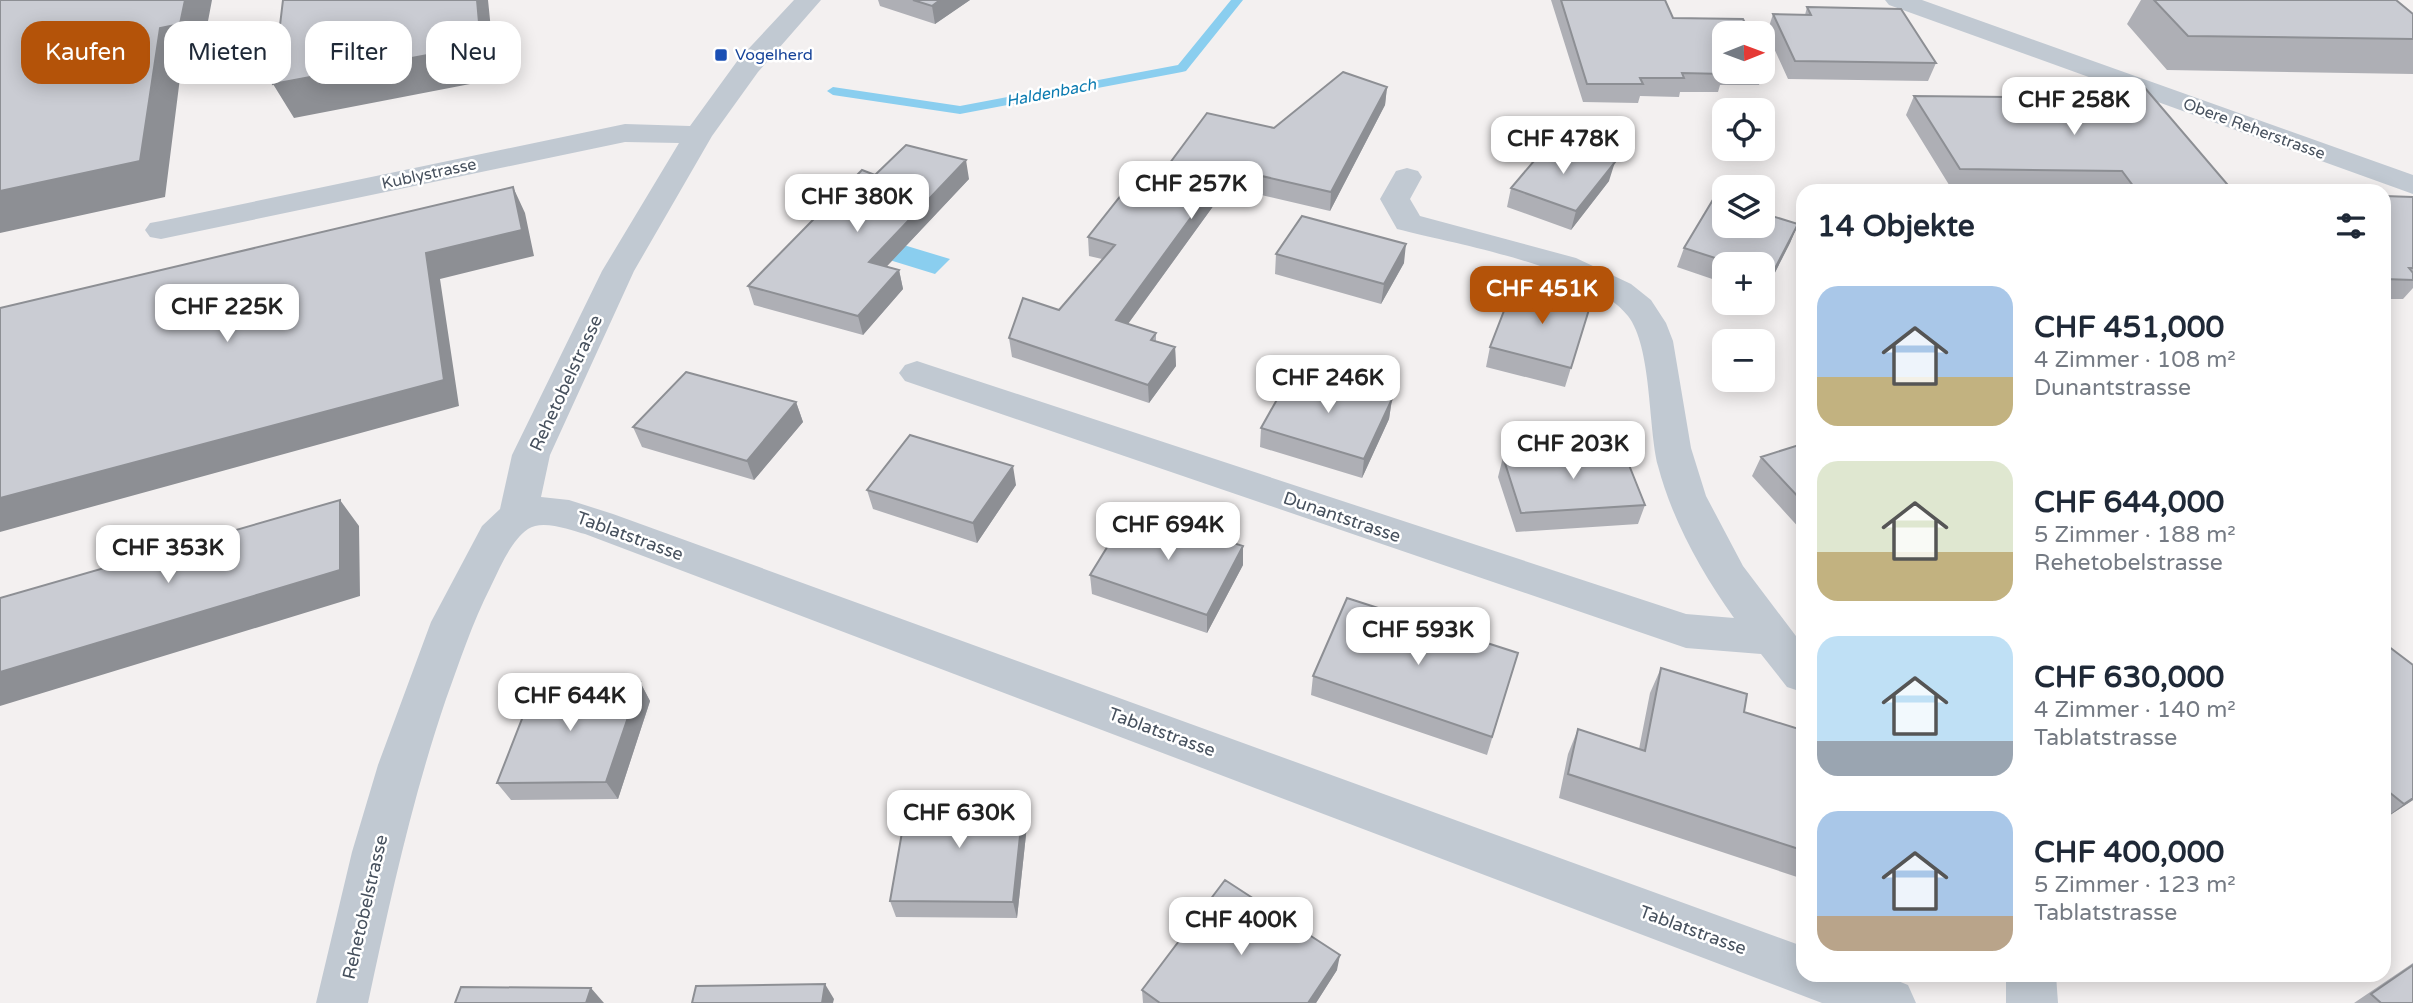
<!DOCTYPE html>
<html lang="de">
<head>
<meta charset="utf-8">
<style>
	body { margin:0; font-family:"Varela Round",sans-serif; background:#f6f6f7; color:#1f2937; height:100vh; display:flex; flex-direction:column; font-size:26px; white-space:nowrap }
	* { box-sizing:border-box; margin:0 }
	p { font-size:23px; color:#747a83 }
	.icon { flex:none; width:38px; height:38px; fill:none; stroke:currentColor; stroke-width:2; stroke-linecap:round; stroke-linejoin:round }
	.map { position:relative; flex:1; overflow:hidden }
	.panel { position:absolute; left:1796px; top:184px; width:595px; height:798px; display:flex; flex-direction:column; background:#fff; border-radius:21px; box-shadow:0 4px 18px #0003 }
	.panel>* { flex:none }
	.guide { position:absolute; left:21px; top:21px; width:665px; height:63px; display:flex; gap:14px }
	.needle { width:46px; rotate:89deg }
	.controls { position:absolute; left:1712px; top:21px; display:grid; gap:14px }
	.controls a { display:grid; place-items:center; width:63px; height:63px; border-radius:14px; background:#fff; box-shadow:0 4px 18px #0003; font-size:35px }
	.price { position:absolute; translate:-50% -60px; padding:0 16px; border-radius:14px; background:#fff; color:#222; font-size:23px; line-height:46px; filter:drop-shadow(0 2px 4px #0008) }
	.price::after { content:''; position:absolute; left:50%; top:42px; width:21px; height:16px; margin-left:-10px; background:inherit; clip-path:polygon(0 0,100% 0,50% 100%) }
	.price.selected { background:#b45309; color:#fff }
	ul { padding:0; list-style:none }
	li { display:flex; align-items:center; gap:21px; height:175px; padding:0 21px }
	li span { display:grid; place-items:center; flex:none; width:196px; height:140px; border-radius:21px; color:#555 }
	li>.icon { margin-inline-start:auto }
	span .icon { width:84px; height:84px; fill:#fffc; stroke-width:1 }
	li b { font-size:30px }
	h2 { display:flex; justify-content:space-between; align-items:center; height:84px; padding:0 21px; font-size:30px }
	.chip { padding:0 24px; border-radius:21px; background:#fff; box-shadow:0 4px 18px #0003; font-size:24px; line-height:63px }
	.chip.selected { background:#b45309; color:#fff }
	.map>svg:first-child { display:block }
	.water { fill:#8aceef }
	.lines { fill:none; stroke-linecap:round; stroke-linejoin:round }
	.stream { fill:#8aceef; fill-rule:evenodd }
	.minor { fill:#c1c9d2; fill-rule:evenodd }
	.wall { fill:#aeafb5 }
	.shaded-wall { fill:#8d8f94 }
	.building { fill:#caccd3; stroke:#8d8f94; stroke-width:2 }
	.transit-dot { fill:#1a4fb4; stroke:#fff; stroke-width:2.5 }
	.labels { text-anchor:middle; dominant-baseline:central; stroke-width:5; stroke-linejoin:round; paint-order:stroke }
	.far-transit-label { font-size:16px; fill:#164399; stroke:#fff; text-anchor:start }
	.far-water-label { font-size:16px; font-style:italic; fill:#097ab0; stroke:#fff }
	.far-street-label { font-size:16px; fill:#47515e; stroke:#fff }
	.street-label { font-size:18px; fill:#47515e; stroke:#fff }
</style>
</head>
<body>
<div class="map">
<svg width="2413" height="1003" viewBox="0 0 2413 1003">
	<rect width="100%" height="100%" fill="#f3f0f0"/>
	<path class="water" d="M897 243 950 259 935 274 883 258Z"/>
	<g class="lines">
		<path class="stream" d="M1231 0H1243L1186 71 1182 72 960 114 833 95 827 91 833 87 960 106 1178 65Z"/>
		<path class="minor" d="M794 0H821L758 72 712 136 634 271 550 455 541 497 569 500 613 514 1802 946V975H1883L1908 985 1916 1003H1822L585 534C571 530 542 519 528 529 510 542 501 566 491 586 472 623 460 661 446 699 412 799 390 900 368 1003H316L352 852 378 765 431 622 482 526 500 509 512 455 602 271 679 143 625 142 161 239 150 237 145 230 150 223 161 221 625 124 690 126 738 60Z
			M1885 0H1922L2413 175V194L1889 5Z
			M1407 168 1418 171 1422 177 1410 199 1420 216 1576 258 1631 284 1651 300 1666 323 1673 341 1691 448 1706 496 1743 566 1802 644V692L1787 687 1761 654 1686 648 905 381 899 373 905 365 917 361 929 365 1686 614 1734 618C1702 573 1672 520 1658 466 1648 427 1652 347 1628 316 1587 266 1459 245 1397 229L1380 199 1396 171Z
			M2006 975H2056L2058 1003H2006Z"/>
	</g>
	<path class="wall" d="M878 0H970L935 24 880 6Z
		M1551 0H1665L1673 18 1724 33V72H1762V61L1765 67 1759 85H1720L1718 92H1680L1679 97 1640 96 1638 103 1583 102Z
		M2141 0H2396L2413 14V74L2167 70 2127 24Z
		M1807 7 1936 63 1928 81 1788 79 1767 33 1773 14 1805 15Z
		M1387 87 1385 105 1330 211 1227 187 1128 324 1156 333V341L1175 347 1176 366 1149 403 1012 357 1009 338 1059 310 1102 259 1089 256 1088 237 1146 195Z
		M2087 87 2233 191H2111V190L1951 188 1906 115 1914 96 2081 98Z
		M875 175 969 179 887 266 899 270 903 289 863 335 754 305 748 286Z
		M1609 181 1571 230 1507 207 1511 188Z
		M2384 196 2413 197V288L2403 299H2384Z
		M1798 224 1790 243 1763 296 1762 295V264H1724V283L1677 267 1684 248Z
		M1276 254 1404 263 1381 304 1275 274Z
		M1591 303 1565 387 1486 367 1490 347Z
		M1392 399 1389 419 1362 478 1260 447 1261 428Z
		M796 402 803 422 754 480 642 447 633 427Z
		M1802 444V531L1752 476 1761 457Z
		M1503 457 1645 505 1638 524 1516 532 1498 477Z
		M1016 485 977 543 873 509 867 490Z
		M1243 565 1207 633 1092 594 1090 575Z
		M2384 643 2413 665V800L2384 819Z
		M1518 653 1487 755 1311 695 1313 676Z
		M1661 668 1744 712 1802 730V870L1797 877 1559 798 1568 754 1578 729 1639 749 1650 693Z
		M640 682 650 701 618 799 511 800 497 783Z
		M1028 816 1017 918 896 917 890 901Z
		M2413 963V1003H2354Z
		M1337 970 1316 1003H1143L1142 990Z"/>
	<path class="shaded-wall" d="M185 0H212L201 58 182 62 165 197 0 233V191Z
		M477 0H488L496 79 294 118 273 84Z
		M940 0H970L935 24 932 6Z
		M1387 87 1385 105 1330 211 1331 192Z
		M966 160 969 179 873 281 869 262Z
		M1615 162 1609 181 1571 230 1576 211Z
		M1227 168V187L1117 339 1116 320Z
		M513 187 525 213 534 256 440 279 459 406 0 532V498Z
		M1798 224 1790 243 1763 296 1771 276Z
		M1406 244 1404 263 1381 304 1384 284Z
		M899 270 903 289 863 335 858 316Z
		M1175 347 1176 366 1149 403 1148 385Z
		M1392 399 1389 419 1362 478 1364 459Z
		M796 402 803 422 754 480 747 461Z
		M1013 466 1016 485 977 543 973 523Z
		M340 500 359 526 360 596 0 706V672Z
		M1243 546V565L1207 633V615Z
		M640 682 650 701 618 799 606 782Z
		M1024 798 1028 816 1017 918 1013 902Z
		M2413 798V800L2384 819 2404 804Z
		M1340 955 1337 970 1316 1003H1308Z
		M825 984 834 999 833 1003H822Z
		M591 988 604 1003H586Z"/>
	<path class="building" d="M0 0H185L180 24 160 28 140 161 0 191Z
		M283 0H477L481 45 273 84Z
		M913 0H940L932 6Z
		M1561 0H1665L1673 18 1743 19 1750 33H1724V66H1721L1724 74 1682 73 1684 78H1640L1643 84H1587Z
		M2154 0H2396L2413 14V39L2188 36Z
		M1807 7 1901 9 1936 63 1795 61 1773 14 1811 15Z
		M1343 72 1387 87 1331 192 1227 168 1116 320 1156 333 1151 340 1175 347 1148 385 1009 338 1023 298 1059 310 1115 245 1088 237 1126 189 1146 195 1207 113 1274 128Z
		M2087 87 2145 88 2233 191H2137L2122 171 1960 169 1914 96 2096 98Z
		M1551 141 1615 162 1576 211 1511 188Z
		M906 145 966 160 869 262 899 270 858 316 748 286 862 170 875 175Z
		M513 187 522 230 426 253 444 380 0 498V308Z
		M2384 196 2413 197V268H2409L2413 273V280L2384 279V205H2385L2384 204Z
		M1714 198 1724 201V226H1762V213L1798 224 1771 276 1762 273V264H1734L1684 248Z
		M1302 216 1406 244 1384 284 1276 254Z
		M1514 285 1591 303 1571 368 1490 347Z
		M1293 371 1392 399 1364 459 1261 428Z
		M686 372 796 402 747 461 633 427Z
		M910 435 1013 466 973 523 867 490Z
		M1802 444V501L1761 457Z
		M1623 450 1645 505 1521 513 1503 457Z
		M340 500V570L0 672V598Z
		M1130 510 1243 546 1207 615 1090 575Z
		M1347 598 1518 653 1492 737 1313 676Z
		M2384 643 2413 665V798L2404 804 2384 788Z
		M1661 668 1747 694 1744 712 1802 730V850L1568 774 1578 729 1645 751Z
		M640 682 606 782 497 783 536 683Z
		M908 798H1024L1013 902 890 901Z
		M1225 880 1340 955 1308 1003H1160L1142 990Z
		M2413 965V1003H2381L2371 994Z
		M825 984 822 1003H692L696 986Z
		M461 987 591 988 586 1003H455Z"/>
	<rect class="transit-dot" x="714" y="48" width="14" height="14" rx="3.5"/>
	<g class="labels">
		<g class="far-transit-label">
			<text x="735" y="55">Vogelherd</text>
		</g>
		<g class="far-water-label">
			<text transform="translate(1051 93) rotate(-11)">Haldenbach</text>
		</g>
		<g class="far-street-label">
			<text transform="translate(2254 129) rotate(20)">Obere Reherstrasse</text>
			<text transform="translate(429 174) rotate(-12)">Kublystrasse</text>
		</g>
		<g class="street-label">
			<text transform="translate(566 383) rotate(-65)">Rehetobelstrasse</text>
			<text transform="translate(1342 517) rotate(19)">Dunantstrasse</text>
			<text transform="translate(630 536) rotate(20)">Tablatstrasse</text>
			<text transform="translate(1162 732) rotate(20)">Tablatstrasse</text>
			<text transform="translate(365 907) rotate(-77)">Rehetobelstrasse</text>
			<text transform="translate(1693 930) rotate(20)">Tablatstrasse</text>
		</g>
	</g>
</svg>
<div class="controls">
<a><svg class="needle" viewBox="-14 -14 28 28"><path d="M0-13l5 13h-10z" fill="#e53935"/><path d="M0 13l5-13h-10z" fill="#747a83"/></svg></a>
<a><svg class="icon" aria-label="locate" viewBox="0 0 24 24"><circle cx="12" cy="12" r="6"/><path d="M12 2v4M12 18v4M2 12h4M18 12h4"/></svg></a>
<a><svg class="icon" aria-label="layers" viewBox="0 0 24 24"><path d="M12 4l9 5-9 5-9-5zM3 14l9 5 9-5"/></svg></a>
<a>+</a>
<a>−</a>
</div>
<b class="price" style="left:2074px;top:137px">CHF 258K</b>
<b class="price" style="left:1563px;top:176px">CHF 478K</b>
<b class="price" style="left:1191px;top:221px">CHF 257K</b>
<b class="price" style="left:857px;top:234px">CHF 380K</b>
<b class="price selected" style="left:1542px;top:326px">CHF 451K</b>
<b class="price" style="left:227px;top:344px">CHF 225K</b>
<b class="price" style="left:1328px;top:415px">CHF 246K</b>
<b class="price" style="left:1573px;top:481px">CHF 203K</b>
<b class="price" style="left:1168px;top:562px">CHF 694K</b>
<b class="price" style="left:168px;top:585px">CHF 353K</b>
<b class="price" style="left:1418px;top:667px">CHF 593K</b>
<b class="price" style="left:570px;top:733px">CHF 644K</b>
<b class="price" style="left:959px;top:850px">CHF 630K</b>
<b class="price" style="left:1241px;top:957px">CHF 400K</b>
<div class="guide">
<a class="chip selected">Kaufen</a>
<a class="chip">Mieten</a>
<a class="chip">Filter</a>
<a class="chip">Neu</a>
</div>
<section class="panel">
<h2>14 Objekte<svg class="icon" aria-label="filters" viewBox="0 0 24 24"><path d="M4 7h16M4 17h16"/><circle cx="9" cy="7" r="2"/><circle cx="15" cy="17" r="2"/></svg></h2>
<ul>
<li><span style="background:linear-gradient(#a9c7e8 65%,#c2b280 0)"><svg class="icon" aria-label="home" viewBox="0 0 24 24"><path d="M3 11l9-7 9 7M6 9v11h12V9"/></svg></span><div><b>CHF 451,000</b><p>4 Zimmer · 108 m²</p><p>Dunantstrasse</p></div></li>
<li><span style="background:linear-gradient(#dfe7d0 65%,#c2b280 0)"><svg class="icon" aria-label="home" viewBox="0 0 24 24"><path d="M3 11l9-7 9 7M6 9v11h12V9"/></svg></span><div><b>CHF 644,000</b><p>5 Zimmer · 188 m²</p><p>Rehetobelstrasse</p></div></li>
<li><span style="background:linear-gradient(#bfe0f5 75%,#9aa5b1 0)"><svg class="icon" aria-label="home" viewBox="0 0 24 24"><path d="M3 11l9-7 9 7M6 9v11h12V9"/></svg></span><div><b>CHF 630,000</b><p>4 Zimmer · 140 m²</p><p>Tablatstrasse</p></div></li>
<li><span style="background:linear-gradient(#a9c7e8 75%,#b9a48a 0)"><svg class="icon" aria-label="home" viewBox="0 0 24 24"><path d="M3 11l9-7 9 7M6 9v11h12V9"/></svg></span><div><b>CHF 400,000</b><p>5 Zimmer · 123 m²</p><p>Tablatstrasse</p></div></li>
</ul>
</section>
</div>
</body>
</html>
